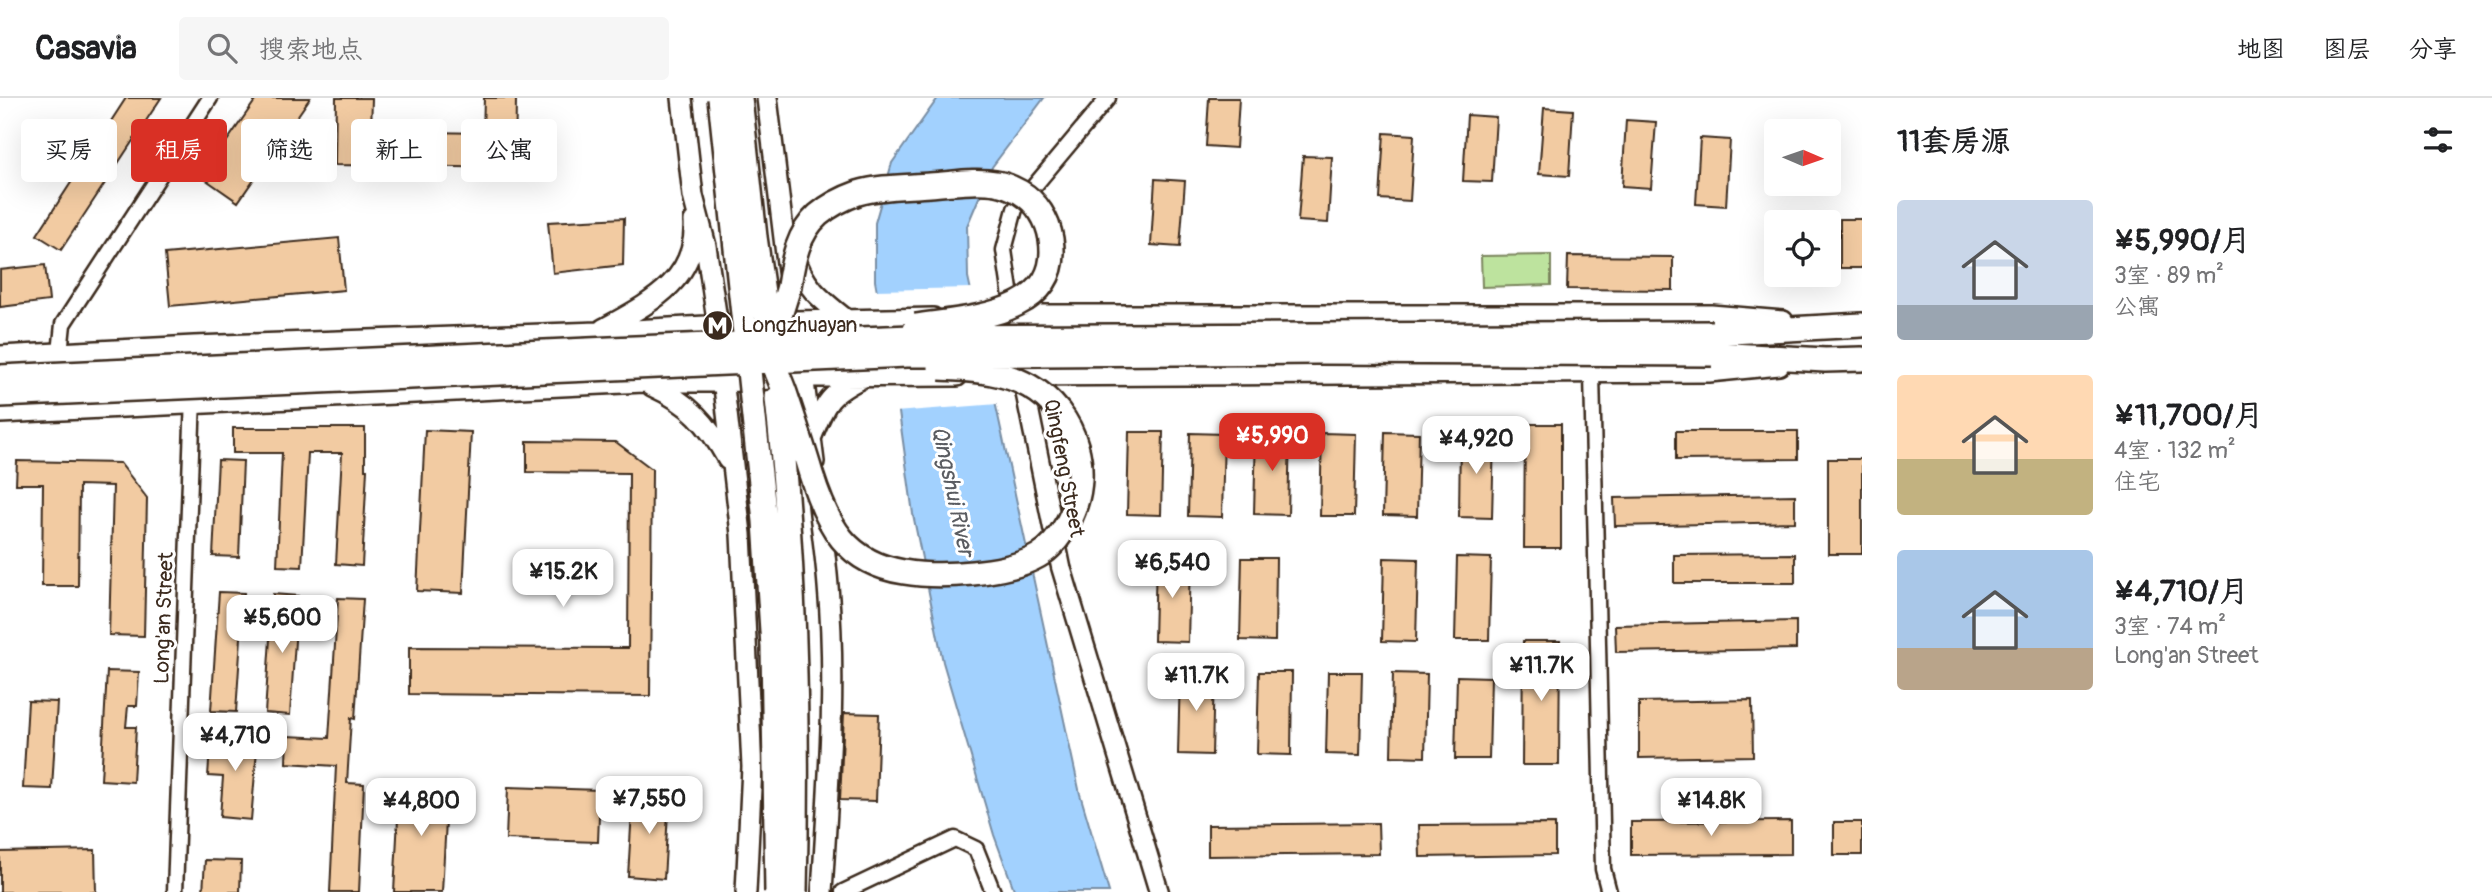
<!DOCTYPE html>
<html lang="zh">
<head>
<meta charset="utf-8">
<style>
	body { margin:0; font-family:Pangolin,"LXGW WenKai TC",sans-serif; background:#f6f6f6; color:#202124; height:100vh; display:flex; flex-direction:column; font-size:26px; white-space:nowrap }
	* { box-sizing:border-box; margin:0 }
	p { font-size:23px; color:#757577 }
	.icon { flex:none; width:38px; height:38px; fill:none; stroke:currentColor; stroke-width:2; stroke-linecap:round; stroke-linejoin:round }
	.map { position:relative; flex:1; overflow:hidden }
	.panel { display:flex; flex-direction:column; background:#fff; width:630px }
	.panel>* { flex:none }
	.guide { position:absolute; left:21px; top:21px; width:665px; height:63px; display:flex; gap:14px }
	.needle { width:46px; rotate:92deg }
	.tools { position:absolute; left:1764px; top:21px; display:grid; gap:14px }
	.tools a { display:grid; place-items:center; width:77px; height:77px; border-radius:7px; background:#fff; box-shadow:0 7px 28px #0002; font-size:35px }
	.price { position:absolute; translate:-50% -60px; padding:0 16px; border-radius:14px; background:#fff; color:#222; font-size:23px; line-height:46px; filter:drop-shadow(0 2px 4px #0008) }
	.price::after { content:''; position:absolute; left:50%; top:42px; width:21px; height:16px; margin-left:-10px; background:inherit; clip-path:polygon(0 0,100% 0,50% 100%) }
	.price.current { background:#d93025; color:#fff }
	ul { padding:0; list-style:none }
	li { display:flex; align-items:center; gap:21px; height:175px; padding:0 35px }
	li span { display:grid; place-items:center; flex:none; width:196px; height:140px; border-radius:7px; color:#555 }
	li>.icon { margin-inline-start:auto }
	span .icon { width:84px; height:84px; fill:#fffc; stroke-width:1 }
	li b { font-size:30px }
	h2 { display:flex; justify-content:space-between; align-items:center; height:84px; padding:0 35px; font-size:30px }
	.chip { padding:0 24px; border-radius:7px; background:#fff; box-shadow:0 7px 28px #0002; font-size:24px; line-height:63px }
	.chip.current { background:#d93025; color:#fff }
	header { display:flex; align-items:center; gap:42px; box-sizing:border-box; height:98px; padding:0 35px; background:#fff; border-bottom:2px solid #e0e0e0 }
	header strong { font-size:33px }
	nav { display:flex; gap:38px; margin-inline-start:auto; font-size:24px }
	.search { width:490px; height:63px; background:#f6f6f6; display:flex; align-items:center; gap:18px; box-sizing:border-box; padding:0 24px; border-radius:7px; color:#757577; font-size:26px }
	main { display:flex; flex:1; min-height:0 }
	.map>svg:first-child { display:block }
	.garden { fill:#bde39e; stroke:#7c865e; stroke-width:2 }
	.water { fill:#a2d1fe; stroke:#798ea4; stroke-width:2 }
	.pier { fill:#fff }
	.building { fill:#f2cba2; stroke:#3b2a1e; stroke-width:2 }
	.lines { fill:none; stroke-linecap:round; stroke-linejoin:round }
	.minor-casing { stroke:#3b2a1e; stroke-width:19 }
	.tertiary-casing { stroke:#3b2a1e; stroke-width:23 }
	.secondary-casing { stroke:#3b2a1e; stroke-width:24 }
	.primary-casing { stroke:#3b2a1e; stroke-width:28 }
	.minor { stroke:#fff; stroke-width:14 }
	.tertiary { stroke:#fff; stroke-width:18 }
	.secondary { stroke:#fff; stroke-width:19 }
	.primary { stroke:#fff; stroke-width:23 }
	.primary-bridge-casing { stroke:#3b2a1e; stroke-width:28; stroke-linecap:butt }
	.primary-bridge { stroke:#fff; stroke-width:23 }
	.labels { text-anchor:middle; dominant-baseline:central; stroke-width:6; stroke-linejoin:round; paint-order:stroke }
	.poi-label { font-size:21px; fill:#3b2a1e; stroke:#fff; text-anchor:start }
	.street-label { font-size:21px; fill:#3b2a1e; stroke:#fff }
	.water-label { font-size:23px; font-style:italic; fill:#5a5c61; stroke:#fff }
</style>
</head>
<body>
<header>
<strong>Casavia</strong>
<div class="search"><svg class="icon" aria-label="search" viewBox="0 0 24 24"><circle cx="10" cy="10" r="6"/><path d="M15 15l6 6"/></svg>搜索地点</div>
<nav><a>地图</a><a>图层</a><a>分享</a></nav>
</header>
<main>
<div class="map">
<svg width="1862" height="794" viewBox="0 0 1862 794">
	<rect width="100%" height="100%" fill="#fff"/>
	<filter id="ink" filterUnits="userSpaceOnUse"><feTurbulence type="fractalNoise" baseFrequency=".0143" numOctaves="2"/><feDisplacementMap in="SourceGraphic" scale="14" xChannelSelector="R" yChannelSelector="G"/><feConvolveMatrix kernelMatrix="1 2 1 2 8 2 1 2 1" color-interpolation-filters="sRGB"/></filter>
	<g filter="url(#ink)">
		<path class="garden" d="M1551 157V187L1482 189 1481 158Z"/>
		<path class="water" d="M938 0H1044L992 69 967 128 968 179 1080 696 1109 794H1015L994 737 943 564 913 416 898 307 875 183V125L892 65Z"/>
		<path class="pier" d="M973 190 998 306 895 314 874 192Z"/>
		<path class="building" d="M126 0H161L61 152 37 137Z
			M257 0H310L238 104 202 79Z
			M336 0H372L371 33 483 35 484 0H516L515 70 335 67Z
			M1209 0H1239L1236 50 1206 48Z
			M1544 10 1573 12 1569 78 1539 76Z
			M1467 17 1496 19 1492 84 1463 83Z
			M1626 22 1656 24 1651 90 1622 88Z
			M1384 35 1414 37 1410 103 1380 101Z
			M1700 40 1730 42 1726 108 1696 106Z
			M1303 58 1332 59 1328 125 1298 123Z
			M1155 81 1185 83 1180 149 1151 147Z
			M624 120 623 167 553 175 548 124Z
			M1840 121H1862V170H1840Z
			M339 140 344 192 170 208 165 156Z
			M1568 158 1673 159V192L1567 191Z
			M45 167 49 203 0 209V172Z
			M1525 326H1561V450H1524Z
			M233 330H365V371H367L362 468 336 466 342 355H308L302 469 277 468 282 355H233Z
			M425 332 471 334 463 495 417 493Z
			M1256 333 1290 334 1288 417 1254 416Z
			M1676 333H1798V361L1676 362Z
			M1129 334H1163L1161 417 1127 416Z
			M1385 334 1419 335 1417 418 1383 417Z
			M1190 335 1224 336 1222 419 1188 418Z
			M1322 335 1356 336 1354 418H1320Z
			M1460 337H1494L1492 420 1459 419Z
			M527 343 616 344 652 371 650 598 409 596V549L628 550 629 375 527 374Z
			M1828 361H1862V456H1828Z
			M218 362 243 363 239 459 213 458Z
			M17 363 120 365 147 400 144 538 109 537 113 388 79 387 78 488H42L43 386H16Z
			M1795 397V424L1615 428 1614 400Z
			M1795 456V485H1674V457Z
			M1457 459 1491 460 1489 542H1455Z
			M1156 460 1190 461 1188 544 1154 543Z
			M1242 460H1276L1275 543 1240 542Z
			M1384 460 1418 461 1416 544 1382 543Z
			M219 494 244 495 236 614 211 613Z
			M273 496 298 498 290 617 265 615Z
			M338 500 363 501 355 621 351 620 347 685 364 686 359 794H330L336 668 286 665 287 638 329 640Z
			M1796 523V551L1616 554 1615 527Z
			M1523 543H1560L1559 667H1522Z
			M107 573 139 574 137 608H128L126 629H136L133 684 101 682Z
			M1180 574H1214L1212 657 1178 656Z
			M1259 574H1292L1291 657 1257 656Z
			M1328 574H1362L1360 657 1326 656Z
			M1393 575 1427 576 1425 659 1391 658Z
			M1457 578 1491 579 1489 661H1455Z
			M1752 602 1753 658 1639 660V604Z
			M28 603 57 604 52 691 23 690Z
			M844 615 879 616 876 703 840 702Z
			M211 636 258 640 251 722 220 719 223 679 208 678Z
			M400 684 448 687 442 794H394Z
			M508 689 600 692 598 744 506 741Z
			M633 696 669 698 664 781 628 778Z
			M1791 723V756L1631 757V724Z
			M1834 724H1862V757H1834Z
			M1378 725 1379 756 1208 758V727Z
			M1555 726V757L1420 759 1419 727Z
			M95 752 96 794H0V754Z
			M205 762 241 763 240 794H203Z"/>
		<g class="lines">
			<defs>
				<path id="minor" d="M1013 212 1004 152 1015 111 1108 0
					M60 255 63 226 210 0
					M1592 275 1603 771 1609 794
					M175 794 193 299
					M843 794 955 741 976 751 993 794"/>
				<path id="tertiary" d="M1022 278 1061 469 1159 794"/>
				<path id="secondary" d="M682 0 693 98 706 148 720 242
					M767 0 788 173
					M793 154C803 188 820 201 847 222
					M994 217H1711L1783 223
					M603 231C648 206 698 183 694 123
					M0 258 194 248 598 234 794 223 933 220
					M802 268 814 364
					M722 272 741 436 752 669 746 794
					M1008 278 1709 274 1779 267
					M652 288C690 305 708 326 728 362
					M0 315 644 284H723L804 279 957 278
					M812 338C826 303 829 296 864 279
					M819 407C822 434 826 461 828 488 837 589 828 693 822 794"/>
				<path id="primary" d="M1712 235 1862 227
					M1712 256 1825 262 1862 261"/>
			</defs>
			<use href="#minor" class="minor-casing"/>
			<use href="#tertiary" class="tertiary-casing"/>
			<use href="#secondary" class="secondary-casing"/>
			<use href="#primary" class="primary-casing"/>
			<use href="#minor" class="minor"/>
			<use href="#tertiary" class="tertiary"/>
			<use href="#secondary" class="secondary"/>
			<use href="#primary" class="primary"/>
			<defs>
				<path id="primary-bridge" d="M720 0 765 423 773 549 777 794
					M740 0 755 139 770 243
					M916 228C967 220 1063 218 1051 141 1048 122 1037 104 1020 94 1013 90 1003 86 996 85 974 81 951 86 930 87 907 89 881 88 858 95 844 100 830 107 818 117 798 135 793 162 789 188 785 204 770 243 772 258 774 270 781 283 785 295 794 322 803 349 811 376 827 427 846 465 904 474 939 480 1007 476 1038 458 1052 450 1061 437 1068 424 1094 376 1077 315 1029 288 1001 272 970 272 940 270
					M0 279 610 251 911 239 1712 235
					M0 297 907 257 1317 254 1712 256
					M777 301C795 465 799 629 795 794"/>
			</defs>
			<use href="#primary-bridge" class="primary-bridge-casing"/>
			<use href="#primary-bridge" class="primary-bridge"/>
		</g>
	</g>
	<defs>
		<symbol id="metro-disc" viewBox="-11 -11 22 22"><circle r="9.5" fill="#3b2a1e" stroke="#fff"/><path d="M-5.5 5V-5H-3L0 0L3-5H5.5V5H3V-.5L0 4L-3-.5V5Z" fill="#fff"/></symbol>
	</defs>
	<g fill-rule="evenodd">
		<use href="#metro-disc" x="700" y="210" width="35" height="35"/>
	</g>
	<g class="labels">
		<g class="poi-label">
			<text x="741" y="227">Longzhuayan</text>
		</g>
		<g class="street-label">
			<text transform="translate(1064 370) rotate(79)">Qingfeng Street</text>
			<text transform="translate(164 520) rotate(-88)">Long'an Street</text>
		</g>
		<g class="water-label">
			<text transform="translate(953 393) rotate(78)">Qingshui River</text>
		</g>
	</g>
</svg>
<div class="tools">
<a><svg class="needle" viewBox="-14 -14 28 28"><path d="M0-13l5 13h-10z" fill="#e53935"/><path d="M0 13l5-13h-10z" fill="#757577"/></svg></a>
<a><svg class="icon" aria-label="locate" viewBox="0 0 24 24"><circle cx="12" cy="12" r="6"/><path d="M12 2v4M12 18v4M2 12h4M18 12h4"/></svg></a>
</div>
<b class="price current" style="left:1272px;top:375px">¥5,990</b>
<b class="price" style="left:1476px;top:378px">¥4,920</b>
<b class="price" style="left:1172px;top:502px">¥6,540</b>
<b class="price" style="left:563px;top:511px">¥15.2K</b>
<b class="price" style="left:282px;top:557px">¥5,600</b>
<b class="price" style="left:1541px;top:605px">¥11.7K</b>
<b class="price" style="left:1196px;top:615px">¥11.7K</b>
<b class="price" style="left:235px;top:675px">¥4,710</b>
<b class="price" style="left:649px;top:738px">¥7,550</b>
<b class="price" style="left:421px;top:740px">¥4,800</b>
<b class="price" style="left:1711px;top:740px">¥14.8K</b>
<div class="guide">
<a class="chip">买房</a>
<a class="chip current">租房</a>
<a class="chip">筛选</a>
<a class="chip">新上</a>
<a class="chip">公寓</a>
</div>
</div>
<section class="panel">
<h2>11套房源<svg class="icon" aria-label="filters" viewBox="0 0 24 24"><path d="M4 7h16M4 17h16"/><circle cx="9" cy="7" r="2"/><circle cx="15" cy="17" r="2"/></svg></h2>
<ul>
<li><span style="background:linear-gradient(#c9d6e8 75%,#9aa5b1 0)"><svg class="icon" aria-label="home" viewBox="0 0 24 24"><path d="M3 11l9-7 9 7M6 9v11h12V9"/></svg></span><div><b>¥5,990/月</b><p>3室 · 89 m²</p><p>公寓</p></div></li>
<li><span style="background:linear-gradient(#ffd9b3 60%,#c2b280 0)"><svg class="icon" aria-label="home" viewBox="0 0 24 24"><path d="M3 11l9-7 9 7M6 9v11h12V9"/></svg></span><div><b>¥11,700/月</b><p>4室 · 132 m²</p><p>住宅</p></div></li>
<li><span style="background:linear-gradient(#a9c7e8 70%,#b9a48a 0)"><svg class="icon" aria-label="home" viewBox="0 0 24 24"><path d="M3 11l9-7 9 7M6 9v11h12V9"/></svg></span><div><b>¥4,710/月</b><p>3室 · 74 m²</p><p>Long'an Street</p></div></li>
</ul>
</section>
</main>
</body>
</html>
